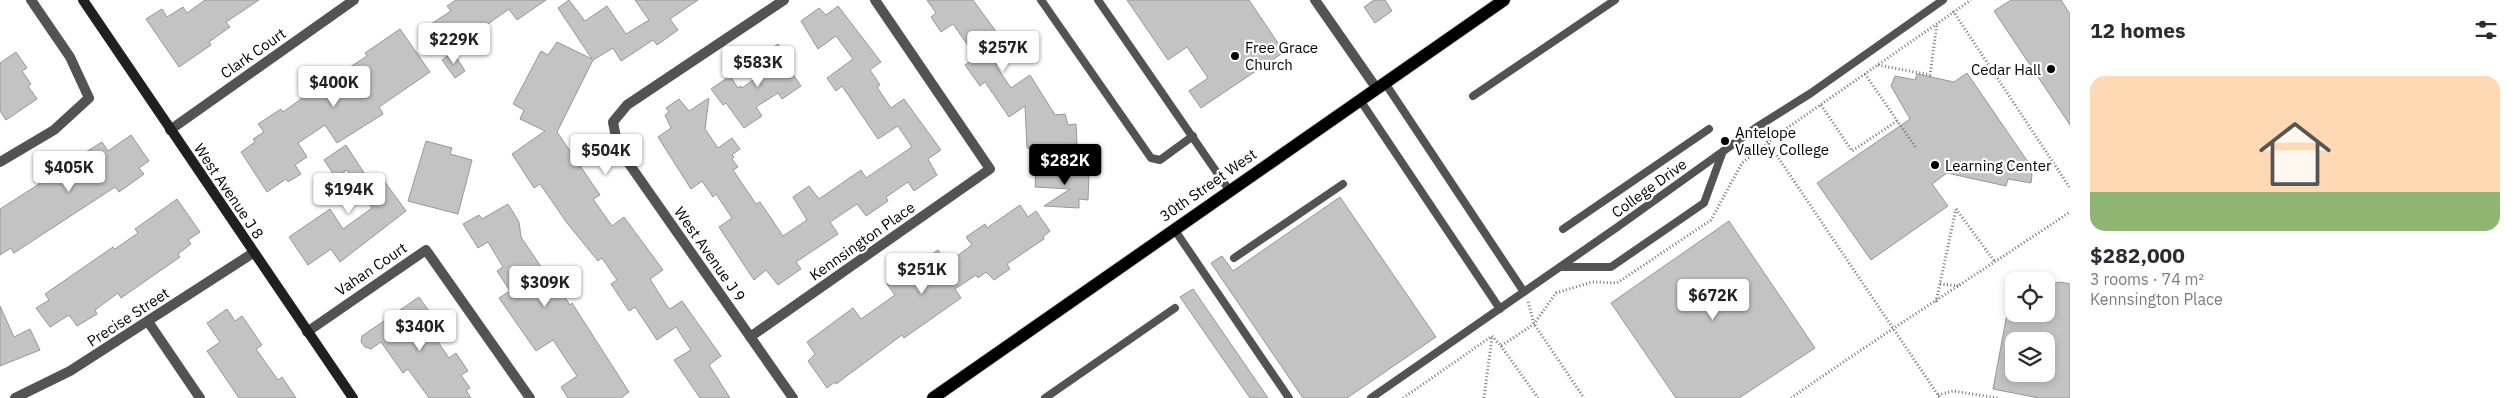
<!DOCTYPE html>
<html lang="en">
<head>
<meta charset="utf-8">
<style>
	body { margin:0; font-family:"IBM Plex Sans",sans-serif; background:#f2f2f3; color:#2b2b33; height:100vh; display:flex; flex-direction:column; font-size:19px; white-space:nowrap }
	* { box-sizing:border-box; margin:0 }
	p { font-size:16px; color:#7c7c81 }
	.icon { flex:none; width:28px; height:28px; fill:none; stroke:currentColor; stroke-width:2; stroke-linecap:round; stroke-linejoin:round }
	.map { position:relative; flex:1; overflow:hidden }
	.side { display:flex; flex-direction:column; background:#fff; width:450px }
	.side>* { flex:none }
	.controls { position:absolute; left:2005px; top:272px; display:grid; gap:10px }
	.controls a { display:grid; place-items:center; width:50px; height:50px; border-radius:10px; background:#fff; box-shadow:0 2px 8px #0003; font-size:25px }
	.price { position:absolute; translate:-50% -42px; padding:0 11px; border-radius:5px; background:#fff; color:#222; font-size:16px; line-height:32px; filter:drop-shadow(0 1px 2px #0008) }
	.price::after { content:''; position:absolute; left:50%; top:30px; width:15px; height:11px; margin-left:-8px; background:inherit; clip-path:polygon(0 0,100% 0,50% 100%) }
	.price.selected { background:#000; color:#fff }
	ul { padding:0; list-style:none }
	li { display:grid; align-content:center; gap:10px; height:265px; padding:0 20px }
	li span { display:grid; place-items:center; height:155px; border-radius:15px; color:#555 }
	li>.icon { margin-inline-start:auto }
	span .icon { width:90px; height:90px; fill:#fffc; stroke-width:1 }
	li b { font-size:21px }
	h2 { display:flex; justify-content:space-between; align-items:center; height:60px; padding:0 20px; font-size:21px }
	main { display:flex; flex:1; min-height:0 }
	.map>svg:first-child { display:block }
	.building { fill:#c3c3c3; stroke:#979797; fill-rule:evenodd }
	.lines { fill:none; stroke-linecap:round; stroke-linejoin:round }
	.primary-casing { stroke:#dbdbdb; stroke-width:14 }
	.path { stroke:#757575; stroke-width:3; stroke-dasharray:1 2.5; stroke-linecap:butt }
	.lane { stroke:#535353; stroke-width:8 }
	.street { stroke:#535353; stroke-width:10 }
	.secondary { stroke:#202020; stroke-width:10 }
	.primary { stroke:#000; stroke-width:12 }
	.poi-dot { fill:#000; stroke:#fff; stroke-width:2 }
	.labels { text-anchor:middle; dominant-baseline:central; stroke-width:4.5; stroke-linejoin:round; paint-order:stroke }
	.poi-label { font-size:15px; fill:#000; stroke:#fff; text-anchor:start }
	.street-label { font-size:15px; fill:#000; stroke:#fff }
</style>
</head>
<body>
<main>
<div class="map">
<svg width="2070" height="398" viewBox="0 0 2070 398">
	<rect width="100%" height="100%" fill="#fff"/>
	<path class="building" d="M205 0H259L226 22 230 27 209 42 211 45 179 67 146 19 162 9 167 17 183 7 187 13Z
		M456 0H546L517 20 509 9 450 51 431 24 451 11 447 6Z
		M569 0 585 21 607 6 626 34 649 20 635 0H698L670 19 678 30 657 45 653 40 621 61 613 48 593 60 557 132 600 195 593 199 612 226 624 217 663 270 650 279 667 306 670 309 682 301 721 356 709 365 730 398H700L674 360 691 350 676 327 657 340 635 307 629 311 611 284 617 280 602 258 598 261 567 223 540 184 534 188 512 154 545 131 520 119 524 110 513 104 541 51 548 55 557 42 592 59 558 8Z
		M927 0H973L1000 37 1005 33 1016 50 996 66 1011 88 1030 75 1055 115 1065 114 1068 125 1076 124 1077 144 1027 148 1025 106 1009 117 985 82 980 86 965 65 976 57 953 24 941 32 931 17 936 13Z
		M1127 0H1249L1284 52 1201 108 1189 91 1208 78 1187 47 1168 60Z
		M1374 0H1385L1392 11 1375 23 1364 7Z
		M2011 0H2061L2070 14V125L1994 11Z
		M838 6 881 62 870 70 880 85 877 87 891 108 904 99 941 150 928 159 937 175 914 191 908 182 886 197 888 201 866 216 857 204 830 222 838 234 796 262 801 269 778 285 766 270 754 280 719 227 732 218 716 194 713 197 702 181 691 189 658 137 671 128 665 115 669 112 666 108 679 99 689 111 709 98 705 129 718 148 732 138 740 149 732 155 734 157 732 159 738 167 733 170 756 204 760 202 783 236 807 220 793 197 809 186 819 199 861 170 866 178 912 147 898 126 878 139 842 86 836 91 827 78 853 59 836 36 818 49 801 21 819 8 826 15Z
		M400 29 430 72 379 107 383 114 337 143 325 125 298 143 307 157 295 165 301 174 288 182 286 179 267 192 241 152 255 142 253 139 264 132 258 124 281 109 283 112 323 83 344 71 367 56 365 53Z
		M778 44 789 61 785 63 801 86 782 99 778 93 756 107 762 116 744 128 726 103 723 105 711 89 730 76 738 88 741 86 742 88 768 69 759 57Z
		M16 52 27 68 22 71 31 84 28 86 37 99 6 120 0 111V63Z
		M453 52 465 71 455 78 442 60Z
		M1967 73 2028 162 2032 175 2031 183 2008 179 2006 186 1947 173 1932 184 1948 206 1871 260 1817 183 1910 119 1891 86 1895 76 1915 80 1917 74 1954 82Z
		M131 135 149 161 139 168 144 174 119 192 115 187 14 253 11 248 0 255V209L58 172 61 176 90 157 86 152 102 142 108 151Z
		M426 141 452 148 450 154 472 160 458 214 408 201Z
		M346 145 368 179 376 173 380 179 382 178 406 211 340 262 331 249 308 265 289 237 330 209 343 229 372 208 347 170 336 178 324 160Z
		M1036 169 1089 172 1088 200 1079 199V208L1044 206 1070 189 1035 187Z
		M1340 197 1436 337 1347 398H1303L1211 263 1222 256 1233 271Z
		M177 199 200 232 188 240 191 244 178 254 180 257 121 298 118 293 95 310 97 314 77 326 69 315 50 327 36 308 49 300 45 294 113 247 115 249 138 233 135 229Z
		M508 204 519 222 521 237 544 271 546 270 570 305 572 303 629 392 621 398H568L561 387 577 376 553 340 536 351 499 298 510 291 497 271 503 267 488 242 478 248 463 224 479 215 482 219Z
		M1020 205 1028 217 1036 211 1050 231 1043 237 1044 239 1007 264 1010 269 994 280 986 272 978 278 976 275 955 289 961 298 904 338 902 335 836 384 835 382 827 388 808 361 815 354 807 342 853 308 861 319 895 295 887 284 938 250 947 263 972 245 966 237 985 224 987 228Z
		M1729 221 1815 348 1739 398H1676L1611 303Z
		M2060 282 2070 284V398H2039L1993 389 2007 314H2046V285ZM2014 341H2046V374H2014Z
		M1193 289 1268 398H1250L1180 297Z
		M419 297 431 314 423 320 449 358 456 353 468 371 461 375 470 388 466 390 471 398H429L408 369 403 373 381 342 371 349 365 347 361 342 362 336Z
		M0 306 14 337 30 329 40 350 0 366Z
		M227 309 235 321 242 316 262 345 256 349 278 380 282 377 296 398H239L207 351 220 342 207 323Z"/>
	<g class="lines">
		<defs>
			<path id="primary" d="M933 398 1504 0"/>
		</defs>
		<use href="#primary" class="primary-casing"/>
		<path class="path" d="M1953 11 2070 188
			M1878 65 1930 75 1937 23
			M1865 74 1916 148
			M1821 105 1852 151 1897 121
			M1763 135 1940 398
			M1956 209 1995 262
			M1940 284 1959 286
			M1528 302 1534 324 1584 398
			M1936 302 1956 209
			M1501 346 1538 398
			M1938 395 1953 391 1998 398
			M1403 398 1492 336 1501 346 1534 324 1556 293 1592 282 1617 283 1711 220 1742 163 1787 128 1971 0
			M1484 398 1492 337
			M1791 398C1883 334 1977 274 2070 212"/>
		<path class="lane" d="M1041 0 1151 158 1160 160 1193 136
			M1098 0 1229 190
			M1385 83 1524 292
			M1473 96 1615 0
			M1360 100 1500 309
			M1174 229 1289 398
			M1563 229 1709 129
			M1234 258 1343 184
			M1561 267H1611L1704 203 1723 151
			M1045 398 1175 308
			M1371 398 1616 228 1757 127 1811 93 1943 0"/>
		<path class="street" d="M784 0 627 105 613 122 618 148 793 398
			M1315 0 1377 89
			M170 130 354 0
			M0 162 54 130 89 98 70 57 31 0
			M149 323 200 398
			M307 332 426 250 530 398
			M750 337 990 169 875 0
			M15 398 70 371 253 253"/>
		<path class="secondary" d="M83 0 353 398"/>
		<use href="#primary" class="primary"/>
	</g>
	<g class="poi-dot">
		<circle cx="1235" cy="56" r="5"/>
		<circle cx="2051" cy="69" r="5"/>
		<circle cx="1725" cy="141" r="5"/>
		<circle cx="1935" cy="165" r="5"/>
	</g>
	<g class="labels">
		<g class="poi-label">
			<text x="1245" y="47">Free Grace<tspan x="1245" dy="17">Church</tspan></text>
			<text x="2041" y="69" text-anchor="end">Cedar Hall</text>
			<text x="1735" y="132">Antelope<tspan x="1735" dy="17">Valley College</tspan></text>
			<text x="1945" y="165">Learning Center</text>
		</g>
		<g class="street-label">
			<text transform="translate(253 53) rotate(-35)">Clark Court</text>
			<text transform="translate(1208 185) rotate(-35)">30th Street West</text>
			<text transform="translate(1649 188) rotate(-36)">College Drive</text>
			<text transform="translate(229 191) rotate(56)">West Avenue J 8</text>
			<text transform="translate(862 241) rotate(-35)">Kennsington Place</text>
			<text transform="translate(710 254) rotate(55)">West Avenue J 9</text>
			<text transform="translate(371 269) rotate(-34)">Vahan Court</text>
			<text transform="translate(128 317) rotate(-33)">Precise Street</text>
		</g>
	</g>
</svg>
<div class="controls">
<a><svg class="icon" aria-label="locate" viewBox="0 0 24 24"><circle cx="12" cy="12" r="6"/><path d="M12 2v4M12 18v4M2 12h4M18 12h4"/></svg></a>
<a><svg class="icon" aria-label="layers" viewBox="0 0 24 24"><path d="M12 4l9 5-9 5-9-5zM3 14l9 5 9-5"/></svg></a>
</div>
<b class="price" style="left:454px;top:65px">$229K</b>
<b class="price" style="left:1003px;top:73px">$257K</b>
<b class="price" style="left:758px;top:88px">$583K</b>
<b class="price" style="left:334px;top:108px">$400K</b>
<b class="price" style="left:606px;top:176px">$504K</b>
<b class="price selected" style="left:1065px;top:186px">$282K</b>
<b class="price" style="left:69px;top:193px">$405K</b>
<b class="price" style="left:349px;top:215px">$194K</b>
<b class="price" style="left:922px;top:295px">$251K</b>
<b class="price" style="left:545px;top:308px">$309K</b>
<b class="price" style="left:1713px;top:321px">$672K</b>
<b class="price" style="left:420px;top:352px">$340K</b>
</div>
<section class="side">
<h2>12 homes<svg class="icon" aria-label="filters" viewBox="0 0 24 24"><path d="M4 7h16M4 17h16"/><circle cx="9" cy="7" r="2"/><circle cx="15" cy="17" r="2"/></svg></h2>
<ul>
<li><span style="background:linear-gradient(#ffd9b3 75%,#8fb573 0)"><svg class="icon" aria-label="home" viewBox="0 0 24 24"><path d="M3 11l9-7 9 7M6 9v11h12V9"/></svg></span><div><b>$282,000</b><p>3 rooms · 74 m²</p><p>Kennsington Place</p></div></li>
</ul>
</section>
</main>
</body>
</html>
